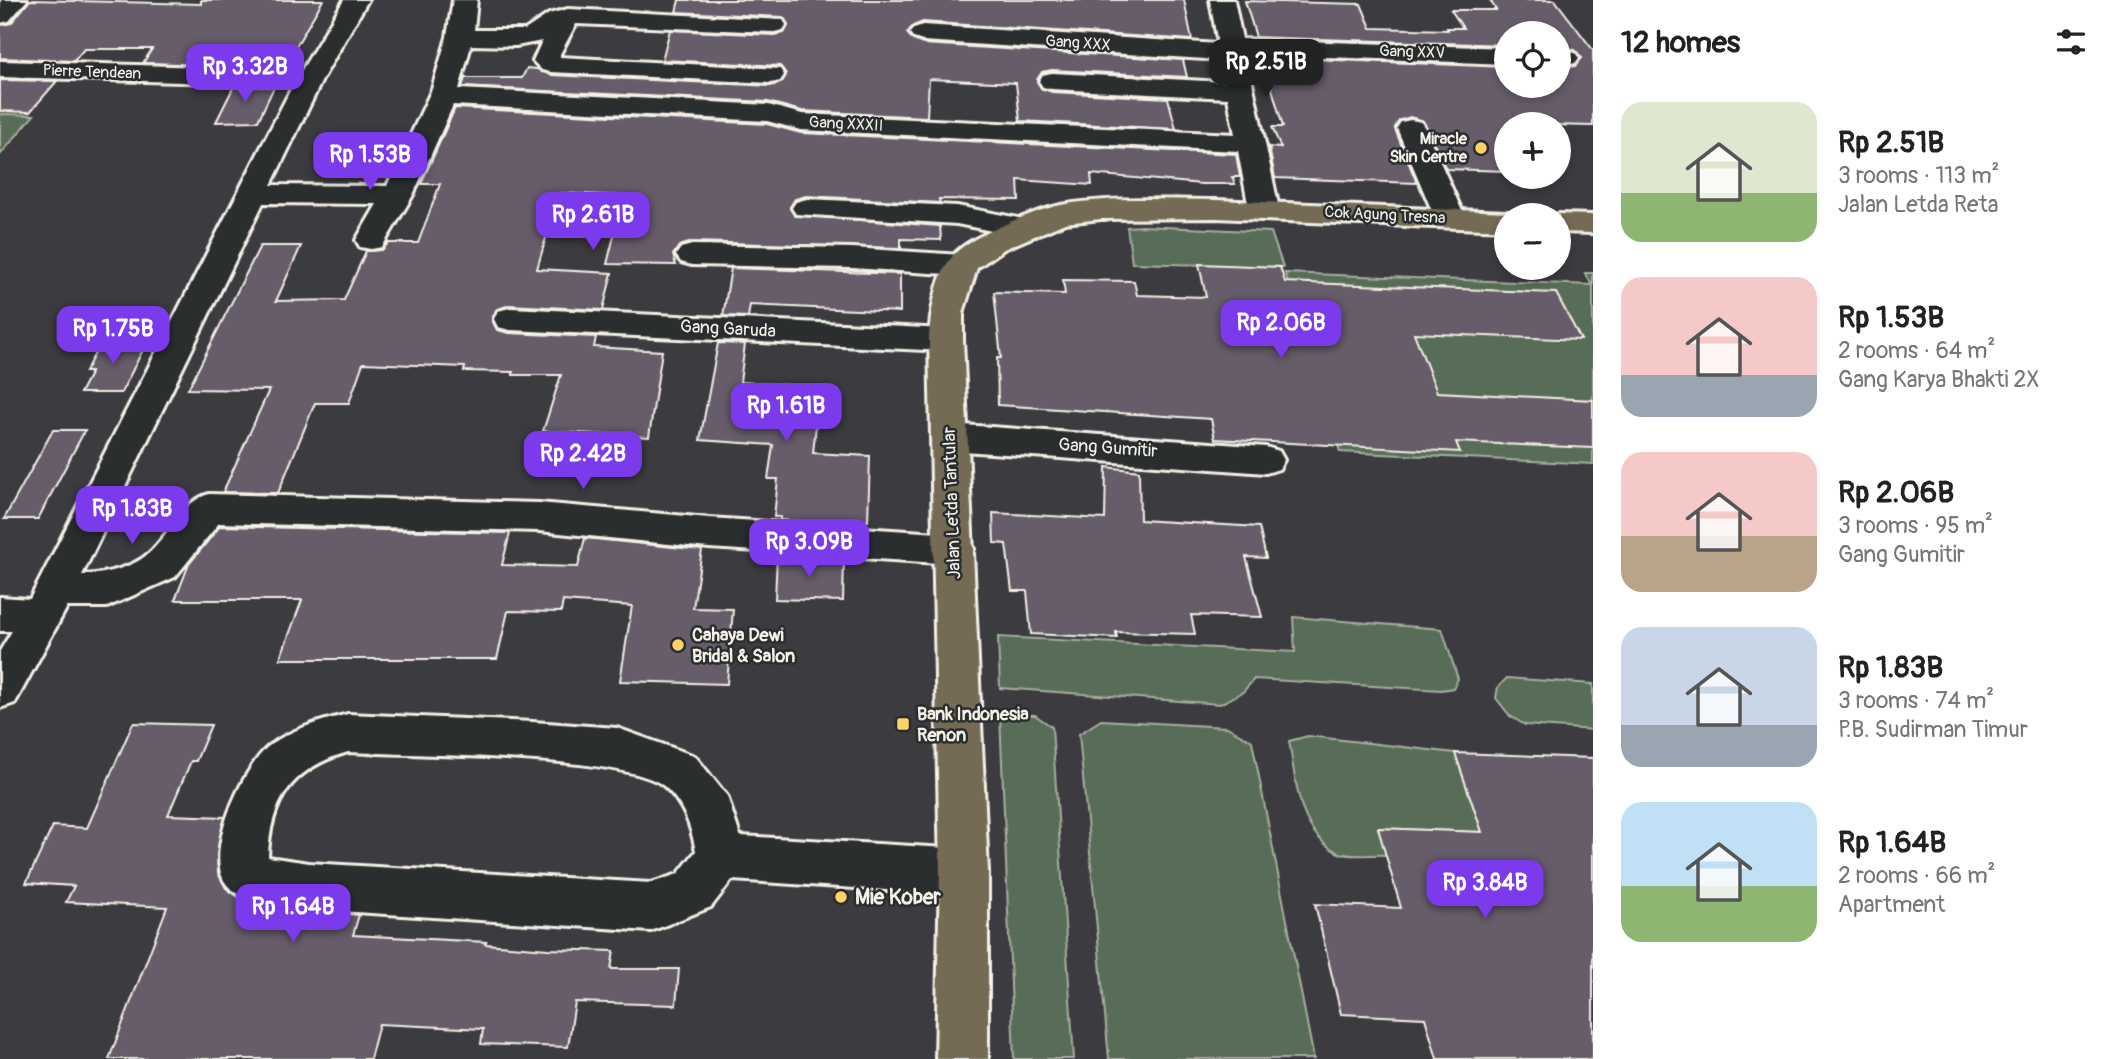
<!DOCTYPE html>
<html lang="en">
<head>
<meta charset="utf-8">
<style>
	body { margin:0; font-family:Pangolin,sans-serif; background:#f2f2f2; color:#222; height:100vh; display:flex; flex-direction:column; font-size:26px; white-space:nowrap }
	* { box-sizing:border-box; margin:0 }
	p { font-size:23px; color:#767676 }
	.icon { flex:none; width:38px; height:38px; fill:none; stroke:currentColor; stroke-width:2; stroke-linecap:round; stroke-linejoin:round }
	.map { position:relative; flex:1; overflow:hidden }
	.details { display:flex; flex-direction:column; background:#fff; width:525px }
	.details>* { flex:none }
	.tools { position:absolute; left:1494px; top:21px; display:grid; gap:14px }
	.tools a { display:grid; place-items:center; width:77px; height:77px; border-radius:50%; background:#fff; box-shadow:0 4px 10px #0003; font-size:35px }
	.price { position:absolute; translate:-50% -60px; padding:0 16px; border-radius:14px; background:#7c3aed; color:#fff; font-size:23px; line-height:46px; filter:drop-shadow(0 2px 4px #0008) }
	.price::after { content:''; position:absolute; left:50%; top:42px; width:21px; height:16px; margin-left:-10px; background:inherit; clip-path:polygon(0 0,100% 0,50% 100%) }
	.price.selected { background:#222; color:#fff }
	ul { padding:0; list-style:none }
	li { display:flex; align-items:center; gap:21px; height:175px; padding:0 28px }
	li span { display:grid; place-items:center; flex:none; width:196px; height:140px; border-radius:21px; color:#555 }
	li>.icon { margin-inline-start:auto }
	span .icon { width:84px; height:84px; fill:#fffc; stroke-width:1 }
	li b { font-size:30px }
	h2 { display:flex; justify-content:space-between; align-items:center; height:84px; padding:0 28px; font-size:30px }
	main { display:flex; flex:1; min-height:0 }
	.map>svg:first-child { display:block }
	.green { fill:#586d58; stroke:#a6afa0; stroke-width:2 }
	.building { fill:#665c6b; stroke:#f4f1e8; stroke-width:2 }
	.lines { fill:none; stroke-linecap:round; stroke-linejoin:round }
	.minor-casing { stroke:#f4f1e8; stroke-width:6 }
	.major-casing { stroke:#f4f1e8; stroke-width:6 }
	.minor { fill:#2a2d2e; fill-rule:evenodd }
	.major { fill:#756b52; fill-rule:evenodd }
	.poi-dot { fill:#ffd166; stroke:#2a2d2e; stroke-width:2.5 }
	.labels { text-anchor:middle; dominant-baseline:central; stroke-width:5; stroke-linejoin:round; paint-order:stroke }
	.far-street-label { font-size:16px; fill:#f4f1e8; stroke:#2a2d2e }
	.far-poi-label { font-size:16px; font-weight:bold; fill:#f4f1e8; stroke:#2a2d2e; text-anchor:end }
	.street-label { font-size:18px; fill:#f4f1e8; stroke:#2a2d2e }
	.poi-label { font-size:18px; font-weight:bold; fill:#f4f1e8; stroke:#2a2d2e; text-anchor:start }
	.near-poi-label { font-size:21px; font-weight:bold; fill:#f4f1e8; stroke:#2a2d2e; text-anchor:start }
</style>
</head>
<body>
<main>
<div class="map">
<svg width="1593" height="1059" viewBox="0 0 1593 1059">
	<rect width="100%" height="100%" fill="#3c3b40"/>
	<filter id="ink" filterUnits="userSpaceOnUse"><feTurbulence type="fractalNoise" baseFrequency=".0143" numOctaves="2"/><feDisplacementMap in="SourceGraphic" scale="14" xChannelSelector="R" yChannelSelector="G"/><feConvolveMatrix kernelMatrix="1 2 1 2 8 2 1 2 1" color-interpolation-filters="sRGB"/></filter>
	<g filter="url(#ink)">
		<path class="green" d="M0 114 34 115 0 155Z
			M1143 226 1271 232 1283 267 1132 263 1127 227Z
			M1285 273 1592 285 1585 273H1593V464L1340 452Z
			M1293 617 1442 629 1458 679 1453 688 1441 690 1254 679 1243 692 1220 704 1000 688 998 637 1295 652Z
			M1507 678 1593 684V730L1525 725 1510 716 1496 698 1498 687Z
			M1000 714 1035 715 1052 727 1074 1059H1014Z
			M1101 720 1227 727 1252 741 1314 1059H1109L1079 734Z
			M1308 736 1455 753 1482 832 1379 828 1386 855C1373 854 1348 858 1337 852 1297 831 1296 780 1289 741Z"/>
		<path class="building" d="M30 0 201 4V0H323L284 67 143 63 152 49H84L74 61 0 58V25L11 23Z
			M679 0H1184L1192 40 923 22 913 26 907 33 913 40 923 44 1183 60 1187 77 1052 70 1042 72 1037 80 1041 88 1052 92 1168 98 1176 129 1020 121 1016 83 929 79 927 117 802 111 768 102 462 87 465 78H522L527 68 537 69 551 75 771 86 782 82 786 74 780 66 662 60 670 30 774 35 784 33 788 26 783 17 676 12Z
			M1490 0H1555L1593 50V126L1507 124V171L1446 169 1423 121 1410 117 1399 121 1395 129 1417 183 1275 178 1269 147 1281 148 1272 127H1283L1263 57 1507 67V86H1559V69L1575 66 1582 58 1575 50 1559 47V33H1507V45L1256 37 1245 1 1361 4 1371 28 1448 30 1447 28H1463L1451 10H1496Z
			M0 80 57 81 30 112 0 111Z
			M234 86 274 87 258 121 216 122Z
			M455 108 767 124 801 133 1236 154 1240 177H1232L1235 184H1202L1091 174 1092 185 1018 180 1019 200 939 199 940 203 806 196 795 199 790 207 794 215 940 226 941 240 901 239V248L692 242 679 246 673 255 676 265 607 264 624 196 559 193 537 269 612 273 603 310 509 305 496 310 492 320 497 330 509 333 596 337 594 347 662 351 649 437 543 431 561 375H513V372L464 371 465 367 363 363 349 403H315L278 493 223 492 269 390 188 389 260 246H301L276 301 344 300 366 251 382 250 388 243H418L440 184H421Z
			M1199 264 1280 267 1285 282 1556 293 1581 340 1414 333 1437 392 1593 400V448L1456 442 1460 452 1215 439 1211 419 998 405 997 358H1001L994 292 1065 294 1063 280 1134 281 1137 295 1206 297Z
			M731 268 900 274V312L750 305 748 317 723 316Z
			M102 340H148L121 393H80L91 372H85Z
			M718 343 745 344 740 382 820 387 813 453 870 456 868 521 844 520V524L780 520V517H774L778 479H768L773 445 700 440Z
			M53 430H85L38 519H4Z
			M1106 467 1139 471 1140 520 1259 527 1266 558 1246 557 1262 617 1191 615 1195 634 1116 632 1117 638 1031 634 1027 591H1012L1006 544 994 543 993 513 1105 519Z
			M220 526 510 533 502 565 578 567 585 538 702 550 693 608 733 609 727 684 620 681 632 606 563 601 561 612 508 611 497 659H280L302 600H175L189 564Z
			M777 555 844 559 843 601 775 599Z
			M133 723 211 725 196 761H191L168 815 225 817 217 854 218 873 226 888 243 900 277 908 359 915 353 935 486 942 485 944 548 949 614 951 611 969H679L676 1005 575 1002 568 1047 481 1044 483 1029 379 1024 370 1059H109L167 907 66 902 74 886 26 883 53 826 87 828Z
			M1455 753 1593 758V1059H1437L1425 1018 1341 1014 1315 904 1401 908 1378 828 1482 832Z"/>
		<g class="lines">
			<defs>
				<path id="minor" d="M1 0H27L9 21 0 23Z
					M344 0H368L323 78 271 185 387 186 432 89 447 37 453 0H477L474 30H525L549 14 568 9 783 20 786 25 783 30 774 32 576 24 560 54V57L780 69 784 75 780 81 771 83 551 72 542 70 533 61 542 41 516 46 471 45 459 89 768 105 802 114 1235 134 1228 98 1052 89 1043 87 1039 81 1043 75 1052 73 1225 82 1221 60 923 41 914 38 910 33 914 28 923 25 1218 44 1210 0H1234L1242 39 1507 48V64L1246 54 1279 209 1275 215 1264 218 1253 215 1249 209 1238 151 801 130 767 121 453 105 413 195 382 247 371 249 360 247 356 240 377 204 263 203 82 575C103 575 132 568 148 554 170 535 181 502 209 494L539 503 709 518 954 534 968 538 974 549 968 560 954 564 709 548 539 531 219 523 175 577 107 607H67L15 703 0 708V651L12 631H0V597L30 599 293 85 0 77V61L302 70Z
					M1559 50 1575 53 1579 58 1575 63 1559 66Z
					M1411 120 1421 122 1425 128 1465 218 1461 224 1450 227 1439 224 1435 218 1397 128 1401 122Z
					M807 199 957 206 1033 221 1037 228 1033 235 1022 237 957 224 796 214 792 208 796 202Z
					M692 245 852 248 962 255 973 258 978 265 973 272 962 275 852 268 692 265 681 262 676 255 681 248Z
					M510 308 946 329 958 332 963 340 958 348 946 351 510 330 498 327 494 319 498 311Z
					M949 424 1266 447 1279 451 1284 460 1279 469 1266 473 949 450 936 446 931 437 936 428Z
					M348 714 533 722 617 728 695 756 727 796 740 836 964 849 981 856 988 872 981 888 964 895 732 880 711 907 651 931 309 909C285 905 245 906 228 886 201 857 243 767 269 746 291 729 321 721 348 714ZM348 752C405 755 629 755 664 786 684 804 691 826 696 851L678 874 651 883 309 863 268 857C270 800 292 768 348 752Z"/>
				<path id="major" d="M1216 200 1507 212 1518 215H1507V230L1216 218 1101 219 1065 223 1004 249 977 268 963 313V340L988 872V1059H936L940 872 929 340C930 316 936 277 951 258 962 244 979 237 995 229 1017 219 1038 210 1061 205 1111 196 1165 200 1216 200Z
					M1559 214 1593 215V233L1559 232V215H1553Z"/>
			</defs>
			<use href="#minor" class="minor-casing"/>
			<use href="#major" class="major-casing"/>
			<use href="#minor" class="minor"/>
			<use href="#major" class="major"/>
		</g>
	</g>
	<g class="poi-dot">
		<circle cx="1481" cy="148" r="7"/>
		<circle cx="678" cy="645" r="7"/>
		<rect x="896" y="717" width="14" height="14" rx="3.5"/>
		<circle cx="841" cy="897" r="7"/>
	</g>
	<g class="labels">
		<g class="far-street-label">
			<text transform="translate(1078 43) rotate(4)">Gang XXX</text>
			<text transform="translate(1412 52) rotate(2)">Gang XXV</text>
			<text transform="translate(92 72) rotate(2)">Pierre Tendean</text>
			<text transform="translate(846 124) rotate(3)">Gang XXXII</text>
			<text transform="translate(1385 215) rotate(3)">Cok Agung Tresna</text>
		</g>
		<g class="far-poi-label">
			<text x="1467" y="139">Miracle<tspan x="1467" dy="18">Skin Centre</tspan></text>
		</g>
		<g class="street-label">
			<text transform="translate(728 329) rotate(3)">Gang Garuda</text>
			<text transform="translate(1108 448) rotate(4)">Gang Gumitir</text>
			<text transform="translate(952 503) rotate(-92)">Jalan Letda Tantular</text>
		</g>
		<g class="poi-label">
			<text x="692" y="635">Cahaya Dewi<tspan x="692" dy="21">Bridal &amp; Salon</tspan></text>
			<text x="917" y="714">Bank Indonesia<tspan x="917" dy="21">Renon</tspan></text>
		</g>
		<g class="near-poi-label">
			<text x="855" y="897">Mie Kober</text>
		</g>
	</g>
</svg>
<div class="tools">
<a><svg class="icon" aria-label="locate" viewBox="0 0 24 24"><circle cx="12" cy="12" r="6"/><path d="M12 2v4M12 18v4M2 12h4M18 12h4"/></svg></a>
<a>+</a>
<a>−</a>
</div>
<b class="price selected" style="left:1266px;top:99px">Rp 2.51B</b>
<b class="price" style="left:245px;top:104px">Rp 3.32B</b>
<b class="price" style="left:370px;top:192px">Rp 1.53B</b>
<b class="price" style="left:593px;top:252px">Rp 2.61B</b>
<b class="price" style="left:1281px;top:360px">Rp 2.06B</b>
<b class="price" style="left:113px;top:366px">Rp 1.75B</b>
<b class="price" style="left:786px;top:443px">Rp 1.61B</b>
<b class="price" style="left:583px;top:491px">Rp 2.42B</b>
<b class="price" style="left:132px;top:546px">Rp 1.83B</b>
<b class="price" style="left:809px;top:579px">Rp 3.09B</b>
<b class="price" style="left:1485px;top:920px">Rp 3.84B</b>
<b class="price" style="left:293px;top:944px">Rp 1.64B</b>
</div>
<section class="details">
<h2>12 homes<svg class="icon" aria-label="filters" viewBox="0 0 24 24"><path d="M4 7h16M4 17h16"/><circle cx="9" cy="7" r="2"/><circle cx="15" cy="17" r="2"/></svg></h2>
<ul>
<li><span style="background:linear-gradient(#dfe7d0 65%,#8fb573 0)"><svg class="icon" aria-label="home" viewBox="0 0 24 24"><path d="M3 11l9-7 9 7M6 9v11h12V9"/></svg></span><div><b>Rp 2.51B</b><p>3 rooms · 113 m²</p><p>Jalan Letda Reta</p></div></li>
<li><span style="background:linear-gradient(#f6c9c9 70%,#9aa5b1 0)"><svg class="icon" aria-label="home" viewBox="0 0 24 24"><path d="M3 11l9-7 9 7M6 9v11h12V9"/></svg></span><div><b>Rp 1.53B</b><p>2 rooms · 64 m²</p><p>Gang Karya Bhakti 2X</p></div></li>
<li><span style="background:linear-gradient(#f6c9c9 60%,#b9a48a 0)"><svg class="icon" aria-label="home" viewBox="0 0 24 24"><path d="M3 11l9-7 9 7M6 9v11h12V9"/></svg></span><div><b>Rp 2.06B</b><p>3 rooms · 95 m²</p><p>Gang Gumitir</p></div></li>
<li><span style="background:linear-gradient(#c9d6e8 70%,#9aa5b1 0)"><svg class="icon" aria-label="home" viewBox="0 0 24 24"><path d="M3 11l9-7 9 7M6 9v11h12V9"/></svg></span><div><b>Rp 1.83B</b><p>3 rooms · 74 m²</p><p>P.B. Sudirman Timur</p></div></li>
<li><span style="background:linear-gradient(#bfe0f5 60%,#8fb573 0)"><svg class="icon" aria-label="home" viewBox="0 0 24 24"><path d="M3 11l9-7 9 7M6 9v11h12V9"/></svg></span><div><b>Rp 1.64B</b><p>2 rooms · 66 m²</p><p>Apartment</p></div></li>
</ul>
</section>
</main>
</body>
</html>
